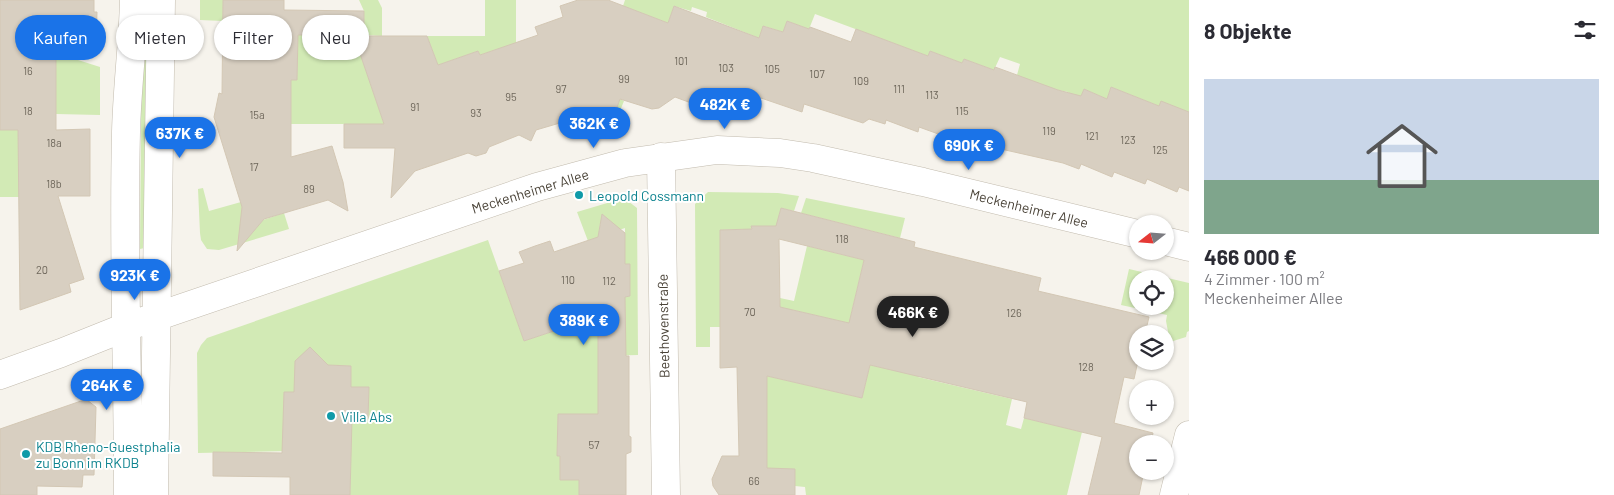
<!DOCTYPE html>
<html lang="de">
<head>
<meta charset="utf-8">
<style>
	body { margin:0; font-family:Barlow,sans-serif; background:#f7f7f7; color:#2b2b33; height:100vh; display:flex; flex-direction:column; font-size:19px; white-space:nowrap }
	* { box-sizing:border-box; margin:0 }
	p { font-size:16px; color:#7c7c81 }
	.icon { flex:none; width:28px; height:28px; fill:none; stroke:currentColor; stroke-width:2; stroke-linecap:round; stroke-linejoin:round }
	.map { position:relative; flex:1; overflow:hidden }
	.sheet { display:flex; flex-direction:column; background:#fff; width:425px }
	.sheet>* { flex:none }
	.guide { position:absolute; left:15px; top:15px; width:475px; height:45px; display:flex; gap:10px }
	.needle { width:32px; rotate:253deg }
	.controls { position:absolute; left:1129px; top:215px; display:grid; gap:10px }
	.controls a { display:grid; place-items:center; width:45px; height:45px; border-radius:50%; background:#fff; box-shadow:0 1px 4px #0004; font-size:25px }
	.price { position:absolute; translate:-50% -42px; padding:0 11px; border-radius:18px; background:#1a73e8; color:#fff; font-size:16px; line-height:32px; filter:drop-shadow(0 1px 2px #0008) }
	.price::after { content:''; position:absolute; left:50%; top:30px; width:15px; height:11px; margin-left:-8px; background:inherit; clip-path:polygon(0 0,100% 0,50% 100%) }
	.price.selected { background:#222; color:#fff }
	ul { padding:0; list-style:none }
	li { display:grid; align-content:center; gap:10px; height:265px; padding:0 15px }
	li span { display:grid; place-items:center; height:155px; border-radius:0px; color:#555 }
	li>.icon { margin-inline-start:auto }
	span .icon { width:90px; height:90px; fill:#fffc; stroke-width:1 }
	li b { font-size:21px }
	h2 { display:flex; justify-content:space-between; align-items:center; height:60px; padding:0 15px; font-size:21px }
	.pill { padding:0 18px; border-radius:22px; background:#fff; box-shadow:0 1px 4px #0004; font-size:18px; line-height:45px }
	.pill.selected { background:#1a73e8; color:#fff }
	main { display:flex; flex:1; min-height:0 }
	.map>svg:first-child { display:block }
	.green { fill:#d2eab5; fill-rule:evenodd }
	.building { fill:#d8cfc1; stroke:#d3c7b4; fill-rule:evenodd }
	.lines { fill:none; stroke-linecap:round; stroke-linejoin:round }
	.minor-casing { stroke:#c2bbae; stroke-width:29 }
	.tertiary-casing { stroke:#c2bbae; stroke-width:29 }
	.minor { stroke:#fff; stroke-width:28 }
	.tertiary { stroke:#fff; stroke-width:28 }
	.culture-dot { fill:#0f9aa8; stroke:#fff; stroke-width:2 }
	.labels { text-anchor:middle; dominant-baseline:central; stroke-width:4; stroke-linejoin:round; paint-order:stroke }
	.number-label { font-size:11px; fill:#6e675b }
	.street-label { font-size:14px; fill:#4b4439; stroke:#fff }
	.culture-label { font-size:14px; fill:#0d838f; stroke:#fff; text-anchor:start }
</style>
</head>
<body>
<main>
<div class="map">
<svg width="1189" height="495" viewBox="0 0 1189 495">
	<rect width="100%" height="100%" fill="#f6f3ec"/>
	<path class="green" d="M142 0H154L149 247 140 249Z
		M200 0H223V21L200 20Z
		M359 0H378L382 8V36L364 35V11Z
		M485 0H516V56L498 49 480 55 478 51 438 65 427 36H485Z
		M625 0H1189V112L1159 106 1111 87 1107 99 1084 89 1079 101 1068 92 1038 86 1017 75 1020 64 1000 57 994 70 964 59 962 63 930 51 928 56 815 14 809 29 787 21 783 32 764 26 759 38 706 17 707 12 692 7 691 11 674 6 668 23 623 6Z
		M298 35H354L384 124H291V80L297 79Z
		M56 53 100 67V115L56 114Z
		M620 99 624 101 613 128 589 135 595 117H601L609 113 614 115Z
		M0 130H19V197H0Z
		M203 188 209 211 241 202 257 226 263 220 284 213 289 229 219 250 207 249 201 240 200 233 198 189Z
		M708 192 778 193 799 196 794 211 781 208 777 225 779 226 751 227 752 233 742 229 720 230V327H710V347H696L695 204Z
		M624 198 637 208 638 355 598 356 626 414H558L557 455 560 456 561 480H579V495H350L351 419H368L369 388 351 387V366L319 365 294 392H284L290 451 198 453 197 353 201 345 207 338 488 240 524 341 578 323V333L625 297 630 296V264H625V228L619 230 610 221 600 224 599 237 588 241 577 212Z
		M806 198 905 218 900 238 801 213Z
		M807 246 864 260 851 314 857 325 793 310 780 312V298L794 301Z
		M1129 269 1189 283V331L1187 332 1186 337 1170 342 1166 321 1167 315 1121 305ZM1138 279H1165V306H1138Z
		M931 320 918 377 1012 399 1006 425 1021 429 1024 418 1082 432 1067 495H806L805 487 795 486 767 468V376L862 398 870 365 893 370Z"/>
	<path class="building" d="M0 0H94V12H97L96 41 56 37V130L90 129V196H58L84 279 69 284 71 292 20 310 18 130H0Z
		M223 0H284V10L364 11V35H298L297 80H291V157L332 146 343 182 348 211 328 200 264 219 237 251 242 207 214 117 219 93 222 94Z
		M578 0H608L668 23 674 6 759 38 763 26 783 32 787 21 809 29 810 27 851 42 856 29 928 56 930 51 962 63 964 59 994 70 995 67 1058 90 1081 96 1084 89 1107 99 1111 87 1159 106 1161 101 1189 112V191L1179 187 1177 192 1147 179 1145 184 1114 172 1112 177 1081 164 1079 169 1063 163 992 147 991 153 919 127 918 132 886 120 885 124 869 119 863 123 804 104 802 112 761 98 756 110 716 95 710 110 675 97 659 108 652 109 620 99 616 110 599 118 588 115 570 120 536 130 531 141 519 135 489 147 486 153 476 156 468 153 415 171 391 198 395 148H344V124H384L354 36H427L438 65 478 51 480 55 538 35 535 27 563 17 560 6Z
		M781 208 915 242 914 247 1041 278 1038 291 1149 317 1145 334H1138V361L1134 379 1124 377 1114 423 1153 433 1151 444H1138V471H1144L1139 495H1088L1102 437 1024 418 1027 402 870 365 862 398 767 376V468L795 469V495H719L713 486 712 479 722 456H739L737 367 720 368V230L752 229 751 226H776ZM779 239 864 260 849 323 780 307Z
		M602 214 625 233V264H630V296L625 297 626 356H629V436L631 437V452L626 454V495H579V480H560V456H557L558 414H598V333H578V323L524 341 499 271 524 263 519 252 535 246 550 241 554 252 598 237Z
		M310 347 328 365 351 366V387H369L368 419H352L350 495H290V477L213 476V452L282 453 284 392H294L295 361Z
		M87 400 96 407 94 475H83L82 487 37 486V495H0V429L81 401Z"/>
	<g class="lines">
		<defs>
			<path id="minor" d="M661 157 666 495
				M0 375 61 353 126 327
				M1174 495 1189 435"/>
			<path id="tertiary" d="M1165 241 1189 247
				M126 327 537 187 625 163 717 150 780 153 813 158 923 182 1138 234
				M128 495C128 374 123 253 126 132 127 88 133 44 134 0
				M154 495 161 0"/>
		</defs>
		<use href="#minor" class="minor-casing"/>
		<use href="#tertiary" class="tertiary-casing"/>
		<use href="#minor" class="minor"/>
		<use href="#tertiary" class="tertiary"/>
	</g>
	<g class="culture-dot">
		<circle cx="579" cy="195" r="5"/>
		<circle cx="331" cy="416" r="5"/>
		<circle cx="26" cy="454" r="5"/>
	</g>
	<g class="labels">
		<g class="number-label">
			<text x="681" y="60">101</text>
			<text x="726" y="67">103</text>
			<text x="772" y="68">105</text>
			<text x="28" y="70">16</text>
			<text x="817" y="73">107</text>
			<text x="624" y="78">99</text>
			<text x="861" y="80">109</text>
			<text x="561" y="88">97</text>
			<text x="899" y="88">111</text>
			<text x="932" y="94">113</text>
			<text x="511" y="96">95</text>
			<text x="415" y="106">91</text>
			<text x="28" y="110">18</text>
			<text x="962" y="110">115</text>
			<text x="476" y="112">93</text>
			<text x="257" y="114">15a</text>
			<text x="1049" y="130">119</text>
			<text x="1092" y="135">121</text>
			<text x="1128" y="139">123</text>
			<text x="54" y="142">18a</text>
			<text x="1160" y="149">125</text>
			<text x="254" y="166">17</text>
			<text x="54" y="183">18b</text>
			<text x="309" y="188">89</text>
			<text x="842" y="238">118</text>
			<text x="42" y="269">20</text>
			<text x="568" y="279">110</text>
			<text x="609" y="280">112</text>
			<text x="750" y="311">70</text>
			<text x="1014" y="312">126</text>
			<text x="1086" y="366">128</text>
			<text x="594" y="444">57</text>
			<text x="754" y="480">66</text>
		</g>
		<g class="street-label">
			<text transform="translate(530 191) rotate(-17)">Meckenheimer Allee</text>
			<text transform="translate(1029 208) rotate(14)">Meckenheimer Allee</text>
			<text transform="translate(663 326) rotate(-91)">Beethovenstraße</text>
		</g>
		<g class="culture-label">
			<text x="589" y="195">Leopold Cossmann</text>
			<text x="341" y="416">Villa Abs</text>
			<text x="36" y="446">KDB Rheno-Guestphalia<tspan x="36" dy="16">zu Bonn im RKDB</tspan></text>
		</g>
	</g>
</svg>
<div class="controls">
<a><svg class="needle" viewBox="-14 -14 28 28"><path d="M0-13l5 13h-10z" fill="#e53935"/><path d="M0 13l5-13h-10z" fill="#7c7c81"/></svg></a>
<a><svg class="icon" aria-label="locate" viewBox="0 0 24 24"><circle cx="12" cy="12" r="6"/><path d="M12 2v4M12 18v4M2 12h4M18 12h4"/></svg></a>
<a><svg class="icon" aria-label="layers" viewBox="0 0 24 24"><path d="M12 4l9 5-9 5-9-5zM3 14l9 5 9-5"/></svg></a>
<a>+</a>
<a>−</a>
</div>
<b class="price" style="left:725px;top:130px">482K €</b>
<b class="price" style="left:594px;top:149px">362K €</b>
<b class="price" style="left:180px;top:159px">637K €</b>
<b class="price" style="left:969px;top:171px">690K €</b>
<b class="price" style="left:135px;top:301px">923K €</b>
<b class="price selected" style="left:913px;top:338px">466K €</b>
<b class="price" style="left:584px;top:346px">389K €</b>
<b class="price" style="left:107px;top:411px">264K €</b>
<div class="guide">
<a class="pill selected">Kaufen</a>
<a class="pill">Mieten</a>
<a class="pill">Filter</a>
<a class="pill">Neu</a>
</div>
</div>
<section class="sheet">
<h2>8 Objekte<svg class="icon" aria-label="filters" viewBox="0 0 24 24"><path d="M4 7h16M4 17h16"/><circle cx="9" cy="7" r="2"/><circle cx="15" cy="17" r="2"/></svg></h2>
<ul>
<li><span style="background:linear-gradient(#c9d6e8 65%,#7fa58c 0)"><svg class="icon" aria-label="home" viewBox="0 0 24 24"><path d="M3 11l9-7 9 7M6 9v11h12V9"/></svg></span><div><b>466 000 €</b><p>4 Zimmer · 100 m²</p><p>Meckenheimer Allee</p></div></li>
</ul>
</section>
</main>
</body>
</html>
